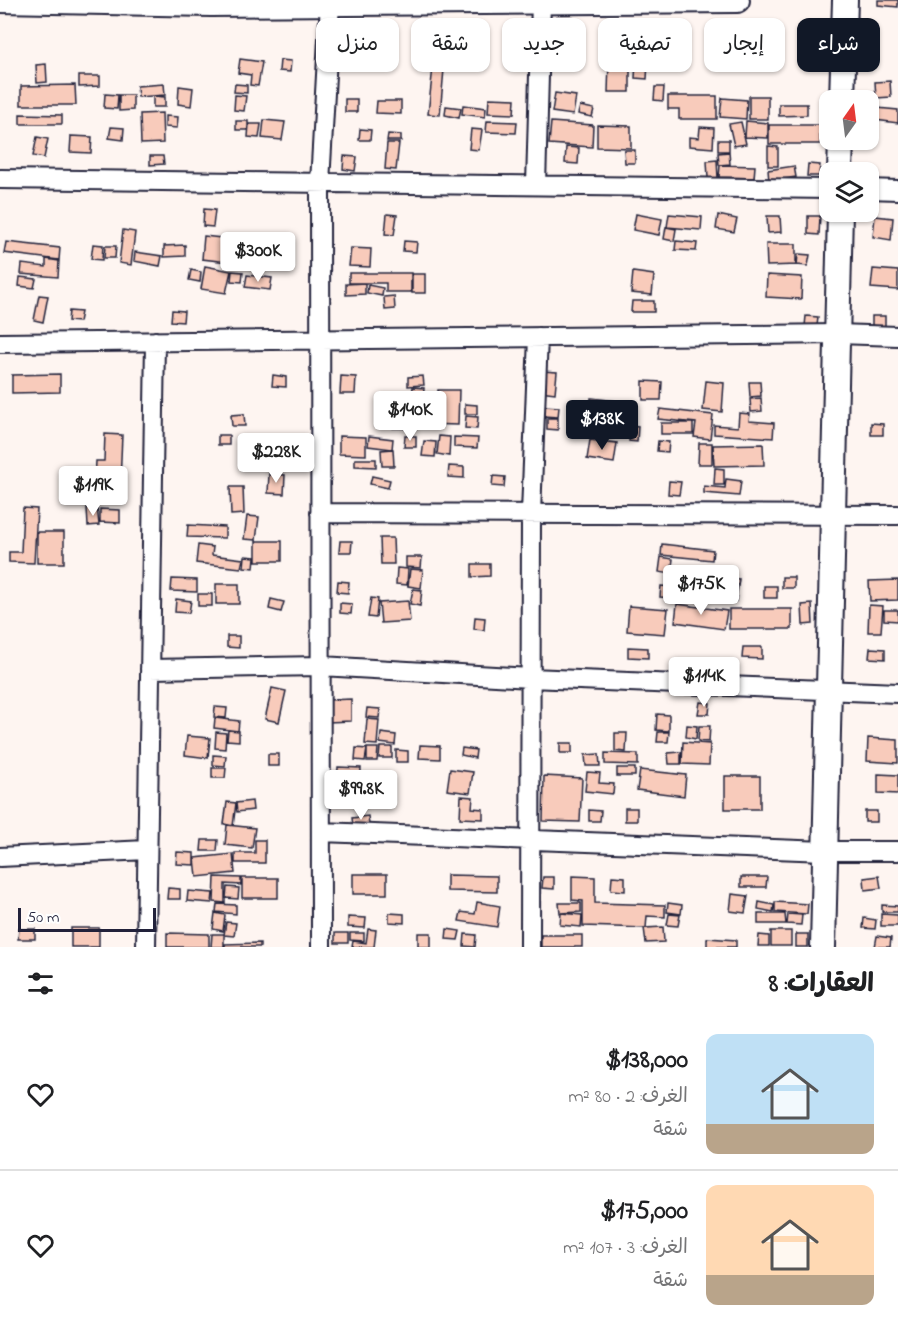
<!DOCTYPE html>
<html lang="ar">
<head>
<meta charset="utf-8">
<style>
	body { margin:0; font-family:"Indie Flower","Playpen Sans Arabic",sans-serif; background:#f6f6f6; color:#202124; direction:rtl; height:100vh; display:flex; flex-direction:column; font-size:22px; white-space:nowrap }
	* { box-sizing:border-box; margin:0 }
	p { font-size:20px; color:#757577 }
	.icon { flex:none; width:33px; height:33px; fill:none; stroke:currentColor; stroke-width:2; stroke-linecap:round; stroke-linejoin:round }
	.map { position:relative; height:947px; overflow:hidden; direction:ltr }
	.panel { display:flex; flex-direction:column; background:#fff; flex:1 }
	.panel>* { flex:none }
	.hud { position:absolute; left:18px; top:18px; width:862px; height:54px; direction:rtl; display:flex; gap:12px }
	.needle { width:39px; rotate:14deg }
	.controls { position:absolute; left:819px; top:90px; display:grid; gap:12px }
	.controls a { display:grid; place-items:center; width:60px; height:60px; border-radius:12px; background:#fff; box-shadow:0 2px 4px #0004; font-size:30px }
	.scale { position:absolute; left:18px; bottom:15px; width:138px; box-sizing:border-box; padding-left:6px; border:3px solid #22223b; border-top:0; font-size:16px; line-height:21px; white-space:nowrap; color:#22223b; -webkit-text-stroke:4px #fff; paint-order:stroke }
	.price { position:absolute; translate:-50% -51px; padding:0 14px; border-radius:6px; background:#fff; color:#222; font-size:20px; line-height:39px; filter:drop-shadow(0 2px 3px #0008) }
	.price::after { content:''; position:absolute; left:50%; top:36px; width:18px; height:14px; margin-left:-9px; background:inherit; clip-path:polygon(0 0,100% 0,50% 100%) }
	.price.current { background:#111827; color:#fff }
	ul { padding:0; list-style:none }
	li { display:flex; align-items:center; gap:18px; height:150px; padding:0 24px }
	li+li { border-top:2px solid #e0e0e0 }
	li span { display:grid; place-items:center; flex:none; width:168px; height:120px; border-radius:12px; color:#555 }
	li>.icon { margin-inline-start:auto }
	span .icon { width:72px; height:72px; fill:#fffc; stroke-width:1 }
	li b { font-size:26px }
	h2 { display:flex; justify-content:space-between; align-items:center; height:72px; padding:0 24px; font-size:26px }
	.tag { padding:0 21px; border-radius:12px; background:#fff; box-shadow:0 2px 4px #0004; font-size:21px; line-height:54px }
	.tag.current { background:#111827; color:#fff }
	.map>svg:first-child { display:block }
	.building { fill:#f8cbbb; stroke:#22223b; stroke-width:1.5 }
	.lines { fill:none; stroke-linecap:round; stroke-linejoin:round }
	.minor-casing { stroke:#22223b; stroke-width:22 }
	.tertiary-casing { stroke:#22223b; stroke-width:28 }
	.minor { stroke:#fff; stroke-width:18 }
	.tertiary { stroke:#fff; stroke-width:24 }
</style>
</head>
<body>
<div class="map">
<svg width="898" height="947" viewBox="0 0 898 947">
	<rect width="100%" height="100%" fill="#fef5f1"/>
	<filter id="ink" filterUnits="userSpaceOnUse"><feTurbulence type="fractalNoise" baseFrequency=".0167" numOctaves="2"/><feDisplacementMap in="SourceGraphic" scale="12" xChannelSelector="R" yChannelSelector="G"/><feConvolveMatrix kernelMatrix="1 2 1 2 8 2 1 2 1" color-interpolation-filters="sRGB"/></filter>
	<g filter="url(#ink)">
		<path class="building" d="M878 0H898V7L878 5Z
			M240 59 262 62 258 86 250 85 251 75 238 73Z
			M280 60 291 61 290 72 279 71Z
			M609 62 630 63V92H608Z
			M636 62H648L647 79 635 78Z
			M46 64 47 82 37 83 36 65Z
			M433 67 444 69 440 115 428 114Z
			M79 76H100V86L79 87Z
			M890 81 891 97 876 98 875 82Z
			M164 84 165 95 138 97 137 86Z
			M235 84 247 85V93L234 92Z
			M75 85 76 105H21V86Z
			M179 86 193 88 191 106 178 104Z
			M655 87H664L663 101 654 100Z
			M555 93 576 96 573 115 552 112Z
			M105 94 118 95 117 109 104 108Z
			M119 95H133V110L119 111Z
			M235 95 246 96 244 111 234 110Z
			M153 96 165 97V107H153Z
			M668 96H717V119H679V109H668Z
			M749 96H768V119H749Z
			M489 98 515 99 514 114 488 113Z
			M722 98 747 100 746 119 720 117Z
			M345 99H357V112H345Z
			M377 101H401V114L376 113Z
			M779 104H807V115L779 116Z
			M463 105 486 108 485 117 462 114Z
			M446 106 461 108 459 118 445 115Z
			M580 106 594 109 592 117 578 114Z
			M877 108 898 110V123L875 120Z
			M162 113 163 143 141 144 140 114Z
			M20 114 62 115V124H20Z
			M165 116 178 117 177 128 165 127Z
			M264 120 285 122 282 140 262 138Z
			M236 121H248V130H236Z
			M487 121 517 122 516 133 486 132Z
			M746 121 768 123V138L745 137Z
			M551 122 593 125 592 147 549 144Z
			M741 122 746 144 734 146 729 124Z
			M249 124H261L259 138 248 137Z
			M597 125 631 126V148L597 147Z
			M769 125H820V144H769Z
			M111 127 124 128 123 140 109 138Z
			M700 127 714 128 713 148 689 146V137L699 138Z
			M360 129 371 130 370 140H359Z
			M471 129 482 130 479 150 469 149Z
			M388 134 401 135V141H387Z
			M71 136 92 137 91 153 70 152Z
			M37 137 48 139 44 158 33 156Z
			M718 140H729V151H718Z
			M387 143H399L396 170 385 169Z
			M768 146 778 147V166H768Z
			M566 147 579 148 578 164 565 163Z
			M624 150H635V163H625Z
			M729 152 730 164 719 165 718 153Z
			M150 156H163L164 164 150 165Z
			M344 156 357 157 355 171 343 169Z
			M717 160 718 178H708L707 161Z
			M808 164 820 165 819 176H807Z
			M720 165 755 166 754 178 719 177Z
			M794 166 796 177 769 181 768 170Z
			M204 209 215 210 213 227 203 226Z
			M387 214 397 215 394 235 385 234Z
			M636 214 662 219 659 235 633 230Z
			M669 214 702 217 701 230 667 227Z
			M718 215 737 219 734 232 716 229Z
			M767 216H780L781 232 768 233Z
			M808 216H820L819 235 808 234Z
			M875 216 893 218 891 240 873 237Z
			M666 227 676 229 674 241 664 239Z
			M123 230 135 232 131 265 119 263Z
			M204 236 256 242 254 265 202 259Z
			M404 241 417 242 416 252 403 251Z
			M676 241 697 243 696 251 675 250Z
			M6 242 60 248 59 260 4 253Z
			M93 244 103 245 102 260 91 259Z
			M766 244H796V265L767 266Z
			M185 245V256L164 257V246Z
			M105 246H116L115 258H104Z
			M351 248 371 249 370 267 349 266Z
			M135 252 162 256 160 266 134 261Z
			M798 254 810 255 808 266 797 265Z
			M46 259 59 261 58 277 21 274 22 264 46 267Z
			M205 266 231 271 226 293 201 289Z
			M873 269 898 271V290L871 288Z
			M191 270 201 272 200 282 189 280Z
			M232 271 243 272 242 282 231 281Z
			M633 272 654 275 652 295 631 293Z
			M349 273H411V292H386V283H349Z
			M412 274H425V293H412Z
			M247 275 272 278 270 290 245 287Z
			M767 275 802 277 801 299 766 297Z
			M20 277 36 279 34 288 19 286Z
			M365 283V294L346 295V284Z
			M368 285 383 288 382 296 367 293Z
			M39 295 48 296 43 322 34 320Z
			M394 296 395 309 385 310 384 297Z
			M632 301H654V312H631Z
			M172 310 184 311 183 322 171 321Z
			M69 311 81 312 79 322 68 321Z
			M806 316 818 317 817 326H805Z
			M872 316H885V326H872Z
			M542 371 557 372 555 393 540 391Z
			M60 374V392L12 393V375Z
			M273 375 286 377V387L272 386Z
			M341 376 356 377 355 394H340Z
			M423 376 424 385 408 386V377Z
			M643 381 662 382 661 400H643Z
			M706 381 724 383 722 412 703 410Z
			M749 382H760L761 396 750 397Z
			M413 387 424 388 423 403 411 402Z
			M438 390H459L458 425 424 424 425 398H438Z
			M591 398 626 402 624 432 589 429Z
			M761 398 762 411 751 412 750 399Z
			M393 404H423V428H393Z
			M465 404 477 405V414H465Z
			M544 406 559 407 558 417 543 416Z
			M660 409 713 415 710 439 694 437 696 423 658 419Z
			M739 413 750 414 749 421 774 423 773 438 714 434V425L738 427Z
			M244 414 245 426H232L231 415Z
			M466 416 478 417 477 429 465 428Z
			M547 418H558V430L547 429Z
			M661 423H693V434H661Z
			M871 423 883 424V435H871Z
			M630 425 638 426 637 442 629 441Z
			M105 434 122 435 120 482 95 480 96 461H104Z
			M218 435H229V445H218Z
			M339 436 366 437V455L339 454Z
			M369 436 393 439 392 449 368 446Z
			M405 436H416V447H404Z
			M439 436 450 437 449 456 437 454Z
			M454 437 478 438 477 448 454 447Z
			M590 440 617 443 614 463 587 459Z
			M424 441 436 442 435 457 422 456Z
			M658 441 669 442 668 452 657 451Z
			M699 443H712V464H698Z
			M763 444 764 465 714 466 713 445Z
			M393 449 394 466H382L381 450Z
			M355 459H376V467L355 466Z
			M449 466 464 467V478L448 477Z
			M715 468 724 469V485H714Z
			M269 474 285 475 284 494 268 493Z
			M372 476 390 480 388 488 370 484Z
			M493 476 505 477 504 487 492 486Z
			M726 479 741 481 739 496 704 493V486L725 488Z
			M669 481 681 482 679 495 668 494Z
			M230 487H243L244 514 231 515Z
			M97 507 99 525 88 526 87 508Z
			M23 508 37 509 34 563 9 562V552H21Z
			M100 509 120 510V523L100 522Z
			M247 516 259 517 256 540 244 539Z
			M188 525 225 527V538L187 537Z
			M37 532H64V563H37Z
			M380 538H393L394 564H381Z
			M256 541H282V561H256Z
			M340 541H352L351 552H339Z
			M662 544 713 550 712 560 661 555Z
			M198 545 213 547 212 555 243 559 241 568 196 563Z
			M245 556 255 557 254 568 244 567Z
			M406 557H422L421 568 406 567Z
			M661 557 673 559 671 574 659 572Z
			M472 564H490V576L472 577Z
			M397 568 408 569 407 585 396 584Z
			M410 569 423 570 421 588 408 586Z
			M673 575 713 578 711 601 671 597Z
			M716 577 739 579 736 601 714 599Z
			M782 577H794V588H782Z
			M172 579 197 580V592L171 591Z
			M898 580V600L870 601 869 581Z
			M338 581 349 582 348 593 337 592Z
			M216 584H239V604H216Z
			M661 586 671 587 670 598 660 597Z
			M764 586H777V598H764Z
			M413 589 422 590 420 606 410 604Z
			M198 594H212V606H198Z
			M371 598 378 599 376 618 368 617Z
			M176 599 191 601 189 613 175 612Z
			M271 599 284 602 281 612 269 609Z
			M408 601 410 621 381 623 379 603Z
			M340 603 352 604 351 614 340 613Z
			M677 604 727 611 724 629 675 622Z
			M812 604 813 624 803 625 802 605Z
			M869 605 883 606 881 632H868Z
			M629 606 668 609 665 634 627 631Z
			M729 609H792V629H729Z
			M884 610H898V621L884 620Z
			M475 617 485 618 484 630 474 629Z
			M227 636H239V648L227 647Z
			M628 647 648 648V658L628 657Z
			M743 647H762V659L742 658Z
			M870 648 885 649V659L869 658Z
			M272 688 286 691 279 722 265 719Z
			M351 699V721L328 722V700Z
			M700 702 710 703 709 714H698Z
			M215 707 227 708 226 718 214 717Z
			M367 708 380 709 379 718 366 717Z
			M657 714 669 715V731L656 730Z
			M215 718 239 721 238 731 214 728Z
			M367 719 379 720 377 745 365 744Z
			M687 725 697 726 696 739 686 737Z
			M699 726H710L709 742 698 741Z
			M228 730 239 731V741L227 740Z
			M216 732 226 733 225 749 215 748Z
			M658 732H669L668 742H657Z
			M381 733 396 735 395 745 380 743Z
			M615 733H627L626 752 615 751Z
			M187 736 210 738 208 758 185 755Z
			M868 738 898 740V763L867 761Z
			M683 742 710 744 709 765 682 764Z
			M560 743H572V753H560Z
			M420 745 440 746V759L419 758Z
			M380 747H392V758H379Z
			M356 748 367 749 365 761 355 760Z
			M367 748H378L377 761H367Z
			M462 748 476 750 475 758 461 755Z
			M396 750 408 751V762H396Z
			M681 752V764H669L668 753Z
			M605 753 638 754V765L605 764Z
			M268 754H279V766H268Z
			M599 754 600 766H586L585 755Z
			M213 755 226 756 225 766 213 765Z
			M338 767 361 768 360 791 337 789Z
			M212 768H226L225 778H212Z
			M617 768H635V776H617Z
			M450 769 473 772 470 793 447 790Z
			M640 770 686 775 684 796 637 790Z
			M587 772 600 773 599 783 614 784 613 794 585 791Z
			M878 774 898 775V794L878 793Z
			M544 776 582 778 580 822 543 821Z
			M725 776H760V809H725Z
			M461 796 473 797 472 808 483 809V819L460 818Z
			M252 801 253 810 237 812 236 803Z
			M227 802 236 803 233 826 224 824Z
			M625 808H637V821H625Z
			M589 810 601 811 600 821H589Z
			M865 811H877V822H865Z
			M368 816 369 824 353 825 352 818Z
			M227 825 255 828 252 848 225 845Z
			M202 840H218L217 851H201Z
			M255 840H265V863H235V853H255Z
			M177 852 194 853V865L176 864Z
			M233 854 235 873 197 877 195 858Z
			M353 874H387V894H353Z
			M447 875 497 876V892L447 891Z
			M572 876 595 877V903L665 905V917L647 916 646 928 583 926V901L572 900Z
			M612 876 625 877V891L611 890Z
			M879 876 881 888 865 890 864 878Z
			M215 877 241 878V885L225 884V903L214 902Z
			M543 877H554V889L542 888Z
			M741 877H767L766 887H741Z
			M242 878H278V898H242Z
			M227 887 239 888 238 899 226 898Z
			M168 888 180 889V899H167Z
			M188 891 213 893 212 903 187 901Z
			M732 894 748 896 745 913 730 911Z
			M477 902 500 906 497 927 459 921 461 912 475 914Z
			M759 902 774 905 773 912 758 909Z
			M775 902 808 904 807 914 775 912Z
			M559 903H581V912L560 913Z
			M668 903 682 905 681 914 667 912Z
			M217 904 236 905V914L216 912Z
			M882 905 898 906V912H882Z
			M215 913 225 915 223 931 213 929Z
			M389 913 404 914V923L389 922Z
			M561 913 582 915 581 927 560 925Z
			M669 914 680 915 678 926 667 925Z
			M758 914H785L786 924H758Z
			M788 914 802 915 801 925 787 924Z
			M881 914 898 915V926H881Z
			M348 917 366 918 365 928 348 927Z
			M864 918 876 920 875 929 863 928Z
			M226 922 236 923 234 936 224 935Z
			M663 927 664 942 646 943 644 928Z
			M71 928H99V947H71Z
			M19 929H35V939H18Z
			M368 929 376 930 374 947H352L353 941 366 943Z
			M447 929 460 931 458 940 446 939Z
			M771 931H791V946H771Z
			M167 933 209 934V947H167Z
			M335 933H348V943H335Z
			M350 933H364V941L350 940Z
			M418 933H431V947H418Z
			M212 934H224V947H211Z
			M465 934 476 935 475 947 464 946Z
			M796 934H808V947H796Z
			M541 935H582V947H541Z
			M759 935 769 936V946H758Z
			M877 936 891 938 890 947H875Z
			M707 938 736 940V947H707Z
			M260 943V947H225V944Z"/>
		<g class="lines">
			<defs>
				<path id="minor" d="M0 179 830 189
					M536 185 541 1
					M868 189 898 190
					M0 343 837 334 898 336
					M320 513 898 515
					M150 669 321 666 530 678 898 693
					M321 832 825 851H898
					M0 857 147 850
					M146 947 155 341
					M321 947 320 183 330 3
					M530 947 531 513 538 337"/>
				<path id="tertiary" d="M0 0 211 4 737 0
					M842 100 845 0
					M840 172 841 140
					M823 947 840 212"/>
			</defs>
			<use href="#minor" class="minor-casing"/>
			<use href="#tertiary" class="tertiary-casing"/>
			<use href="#minor" class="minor"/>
			<use href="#tertiary" class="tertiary"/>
		</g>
	</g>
</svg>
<div class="controls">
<a><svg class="needle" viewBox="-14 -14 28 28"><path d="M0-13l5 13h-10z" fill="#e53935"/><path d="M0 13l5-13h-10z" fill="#757577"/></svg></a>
<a><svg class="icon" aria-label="layers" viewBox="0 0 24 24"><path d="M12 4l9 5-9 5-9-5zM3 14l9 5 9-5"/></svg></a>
</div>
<div class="scale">50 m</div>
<b class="price" style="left:258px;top:283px">$300K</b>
<b class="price" style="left:410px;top:442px">$140K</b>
<b class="price current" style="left:602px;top:451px">$138K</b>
<b class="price" style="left:276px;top:484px">$228K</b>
<b class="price" style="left:93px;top:517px">$119K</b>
<b class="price" style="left:701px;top:616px">$175K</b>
<b class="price" style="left:704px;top:708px">$114K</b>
<b class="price" style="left:361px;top:821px">$99.8K</b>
<div class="hud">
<a class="tag current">شراء</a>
<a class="tag">إيجار</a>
<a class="tag">تصفية</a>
<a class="tag">جديد</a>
<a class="tag">شقة</a>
<a class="tag">منزل</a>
</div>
</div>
<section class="panel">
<h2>العقارات: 8<svg class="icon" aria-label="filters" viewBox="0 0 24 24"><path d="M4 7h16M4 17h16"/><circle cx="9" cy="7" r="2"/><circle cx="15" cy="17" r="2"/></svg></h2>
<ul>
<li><span style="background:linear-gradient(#bfe0f5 75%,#b9a48a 0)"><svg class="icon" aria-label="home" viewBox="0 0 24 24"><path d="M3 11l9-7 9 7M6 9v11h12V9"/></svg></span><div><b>$138,000</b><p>الغرف: 2 · 80 m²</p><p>شقة</p></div><svg class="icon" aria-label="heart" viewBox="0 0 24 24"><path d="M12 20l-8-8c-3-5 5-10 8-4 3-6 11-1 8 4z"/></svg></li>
<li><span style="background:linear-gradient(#ffd9b3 75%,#b9a48a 0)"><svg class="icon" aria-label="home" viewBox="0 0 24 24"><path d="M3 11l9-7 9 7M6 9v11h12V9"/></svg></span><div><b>$175,000</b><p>الغرف: 3 · 107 m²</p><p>شقة</p></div><svg class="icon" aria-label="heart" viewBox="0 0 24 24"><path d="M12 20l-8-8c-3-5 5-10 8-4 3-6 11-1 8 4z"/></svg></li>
</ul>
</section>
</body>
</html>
